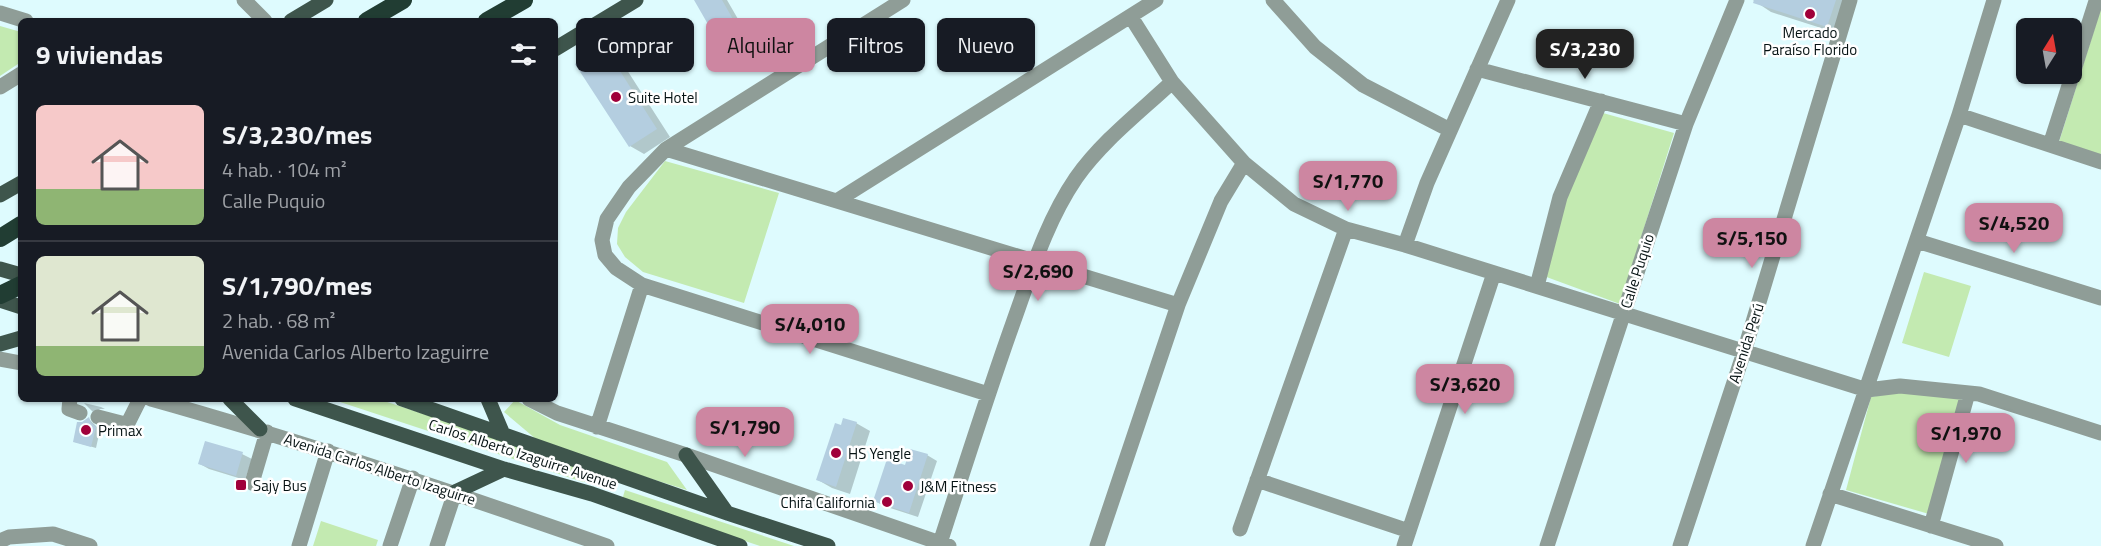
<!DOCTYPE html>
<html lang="es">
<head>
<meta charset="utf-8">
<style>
	body { margin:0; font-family:"Titillium Web",sans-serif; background:#20242c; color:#f1f3f6; height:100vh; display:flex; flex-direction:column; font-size:22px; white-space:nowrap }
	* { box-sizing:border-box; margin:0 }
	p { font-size:20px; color:#9ea1a6 }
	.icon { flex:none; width:33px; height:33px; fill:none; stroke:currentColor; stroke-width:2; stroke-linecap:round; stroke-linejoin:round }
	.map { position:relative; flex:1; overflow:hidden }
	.details { position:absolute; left:18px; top:18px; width:540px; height:384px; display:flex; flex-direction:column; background:#171b24; border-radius:9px; box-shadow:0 2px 4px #0004 }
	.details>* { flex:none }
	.hud { position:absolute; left:576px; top:18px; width:570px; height:54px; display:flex; gap:12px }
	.needle { width:39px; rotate:11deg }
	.fabs { position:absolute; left:2016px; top:18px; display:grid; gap:12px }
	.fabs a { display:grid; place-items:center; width:66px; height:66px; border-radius:9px; background:#171b24; box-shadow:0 2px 4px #0004; font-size:30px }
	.price { position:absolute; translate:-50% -51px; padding:0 14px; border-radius:12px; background:#cd86a1; color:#111; font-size:20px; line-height:39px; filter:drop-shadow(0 2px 3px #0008) }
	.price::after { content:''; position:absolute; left:50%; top:36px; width:18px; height:14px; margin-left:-9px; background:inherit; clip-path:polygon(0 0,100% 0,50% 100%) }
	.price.selected { background:#222; color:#fff }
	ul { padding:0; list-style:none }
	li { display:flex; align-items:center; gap:18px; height:150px; padding:0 18px }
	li+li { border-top:2px solid #363941 }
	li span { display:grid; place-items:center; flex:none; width:168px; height:120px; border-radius:9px; color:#555 }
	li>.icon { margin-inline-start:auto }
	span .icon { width:72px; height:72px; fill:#fffc; stroke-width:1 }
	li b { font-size:26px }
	h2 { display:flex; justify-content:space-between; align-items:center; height:72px; padding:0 18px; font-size:26px }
	.tag { padding:0 21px; border-radius:9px; background:#171b24; box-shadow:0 2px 4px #0004; font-size:21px; line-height:54px }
	.tag.selected { background:#cd86a1; color:#111 }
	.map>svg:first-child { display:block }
	.green { fill:#c3eab1 }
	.shadow { fill:#0003 }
	.building { fill:#b4cee0 }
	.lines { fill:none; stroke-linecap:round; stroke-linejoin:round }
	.minor { stroke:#8f9d97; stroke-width:15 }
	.major { stroke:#3e554c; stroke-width:15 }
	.highway { stroke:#213d33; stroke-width:18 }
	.poi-dot { fill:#a0003a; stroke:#fff; stroke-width:2 }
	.labels { text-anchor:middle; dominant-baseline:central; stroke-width:5; stroke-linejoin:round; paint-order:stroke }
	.poi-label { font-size:15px; fill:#051213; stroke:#fff; text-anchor:start }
	.street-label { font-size:15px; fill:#051213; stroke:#fff }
</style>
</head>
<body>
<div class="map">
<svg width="2101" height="546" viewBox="0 0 2101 546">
	<rect width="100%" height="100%" fill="#defbfe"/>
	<path class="green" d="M2101 8V156L2059 142Z
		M0 26 21 32V62L0 76Z
		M1603 113 1674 133 1620 304 1541 275 1568 191Z
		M665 161 779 193 744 303 643 272 625 257 617 244 618 228 626 212Z
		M1924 272 1971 286 1949 357 1902 343Z
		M1899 392 1961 399 1929 514 1846 490 1871 397Z
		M331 399H378L592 469 594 478 583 482Z
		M515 400 560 425 667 462 687 490 543 445 504 412Z
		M625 490 794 546H760L622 500Z
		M321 521 378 540 376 546H313Z"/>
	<path class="shadow" d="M696 0H727L742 26 724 37 715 32Z
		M1753 0H1857L1846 36 1771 12Z
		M604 48 618 56 670 137 644 154 630 146Z
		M84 403 101 407 105 409H100L95 414Z
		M89 419 100 430 96 448 75 442Z
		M856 423 870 431 850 494 832 488 818 480 842 426Z
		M242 454 252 459 245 480 209 469 200 464Z
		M927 455 937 461 918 517 884 506 875 501 906 467Z"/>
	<path class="building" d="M694 0H722L734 21 713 33Z
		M1754 0H1836L1827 27 1753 3Z
		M604 46 657 129 629 147 575 64Z
		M89 417 91 423 96 427 91 447 73 442 77 422H82Z
		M843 418 857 422 836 487 816 480 835 423 841 425Z
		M205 441 243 452 236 476 198 464Z
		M910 449 928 454 909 513 873 501 887 459 905 465Z"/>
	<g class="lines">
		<path class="minor" d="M244 0 265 21
			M903 0 666 149 629 187 607 219 602 240 605 255 616 268 642 285 988 394
			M1273 0 1315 47 1363 85 1450 130
			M0 13 26 21
			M1131 17 1172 82 1244 163 1294 204 1346 229 1405 245 1867 390 1900 386 1979 394 2101 433
			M1477 69 1686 124
			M0 87 21 74
			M1959 115 2101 162
			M2050 145 2096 1
			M666 149 1178 305
			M838 200 1156 0
			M1917 241 2101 298
			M1405 245 1427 183 1508 0
			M1537 286 1560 197 1601 101
			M0 359 21 363
			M70 399 69 409 80 413
			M151 399C305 442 456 493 607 546
			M529 399 557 413 686 455 949 546
			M98 417 125 424 128 423 140 399
			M597 427 642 285
			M1257 480 1409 531
			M252 483 267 432
			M1830 494 1996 546
			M1931 526 1968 393
			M1240 529 1346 229
			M0 541 9 537 53 534 90 546
			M940 543C964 469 987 396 1013 323 1031 273 1046 222 1076 178 1102 141 1140 112 1172 82
			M299 546 328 451
			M390 546 413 478
			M437 546 455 492
			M1097 546 1178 305 1221 201 1244 163
			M1404 546 1494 273
			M1547 546 1686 124 1737 0
			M1680 546 1744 352 1850 0
			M1813 546 1959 115 1994 0"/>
		<path class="major" d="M291 21 326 0
			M555 49 636 0
			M0 195 21 183
			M0 269 21 275
			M0 300 21 307
			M0 344 21 338
			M230 399 260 429
			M295 399 504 469 592 494 740 546
			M402 399 727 513 828 546
			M488 399 502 432
			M686 455 727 513
			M455 492 504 469"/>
		<path class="highway" d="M367 21 403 0
			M487 21 524 0
			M0 238 21 225
			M0 295 21 285"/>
	</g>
	<g class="poi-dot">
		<circle cx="1810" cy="14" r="6"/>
		<circle cx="616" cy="97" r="6"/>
		<circle cx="86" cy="430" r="6"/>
		<circle cx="836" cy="453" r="6"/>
		<rect x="235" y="479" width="12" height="12" rx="3"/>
		<circle cx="908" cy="486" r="6"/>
		<circle cx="887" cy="502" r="6"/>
	</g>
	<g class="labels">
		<g class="poi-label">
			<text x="1810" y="32" text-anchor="middle">Mercado<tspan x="1810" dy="17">Paraíso Florido</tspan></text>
			<text x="628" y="97">Suite Hotel</text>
			<text x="98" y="430">Primax</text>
			<text x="848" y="453">HS Yengle</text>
			<text x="253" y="485">Sajy Bus</text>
			<text x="920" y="486">J&amp;M Fitness</text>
			<text x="875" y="502" text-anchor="end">Chifa California</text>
		</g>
		<g class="street-label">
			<text transform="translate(1637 271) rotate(-72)">Calle Puquio</text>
			<text transform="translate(1746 343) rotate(-72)">Avenida Perú</text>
			<text transform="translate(523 454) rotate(18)">Carlos Alberto Izaguirre Avenue</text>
			<text transform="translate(380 469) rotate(18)">Avenida Carlos Alberto Izaguirre</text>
		</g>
	</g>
</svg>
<div class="fabs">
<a><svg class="needle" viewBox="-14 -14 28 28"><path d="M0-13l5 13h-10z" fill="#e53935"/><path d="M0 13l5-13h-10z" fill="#9ea1a6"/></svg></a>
</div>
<b class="price selected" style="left:1585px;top:80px">S/3,230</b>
<b class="price" style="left:1348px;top:212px">S/1,770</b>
<b class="price" style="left:2014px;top:254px">S/4,520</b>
<b class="price" style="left:1752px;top:269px">S/5,150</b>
<b class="price" style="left:1038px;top:302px">S/2,690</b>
<b class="price" style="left:810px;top:355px">S/4,010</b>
<b class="price" style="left:1465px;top:415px">S/3,620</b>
<b class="price" style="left:745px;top:458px">S/1,790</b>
<b class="price" style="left:1966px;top:464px">S/1,970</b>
<div class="hud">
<a class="tag">Comprar</a>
<a class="tag selected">Alquilar</a>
<a class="tag">Filtros</a>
<a class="tag">Nuevo</a>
</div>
<section class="details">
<h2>9 viviendas<svg class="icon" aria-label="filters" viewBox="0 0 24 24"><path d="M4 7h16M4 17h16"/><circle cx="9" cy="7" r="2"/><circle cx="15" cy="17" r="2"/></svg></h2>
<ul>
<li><span style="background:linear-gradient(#f6c9c9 70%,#8fb573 0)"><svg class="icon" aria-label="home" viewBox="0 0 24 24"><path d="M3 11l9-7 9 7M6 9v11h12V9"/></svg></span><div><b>S/3,230/mes</b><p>4 hab. · 104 m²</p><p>Calle Puquio</p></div></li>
<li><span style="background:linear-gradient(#dfe7d0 75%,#8fb573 0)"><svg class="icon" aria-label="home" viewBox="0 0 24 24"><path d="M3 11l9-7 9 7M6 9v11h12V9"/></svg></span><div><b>S/1,790/mes</b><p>2 hab. · 68 m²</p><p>Avenida Carlos Alberto Izaguirre</p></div></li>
</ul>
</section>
</div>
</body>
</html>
